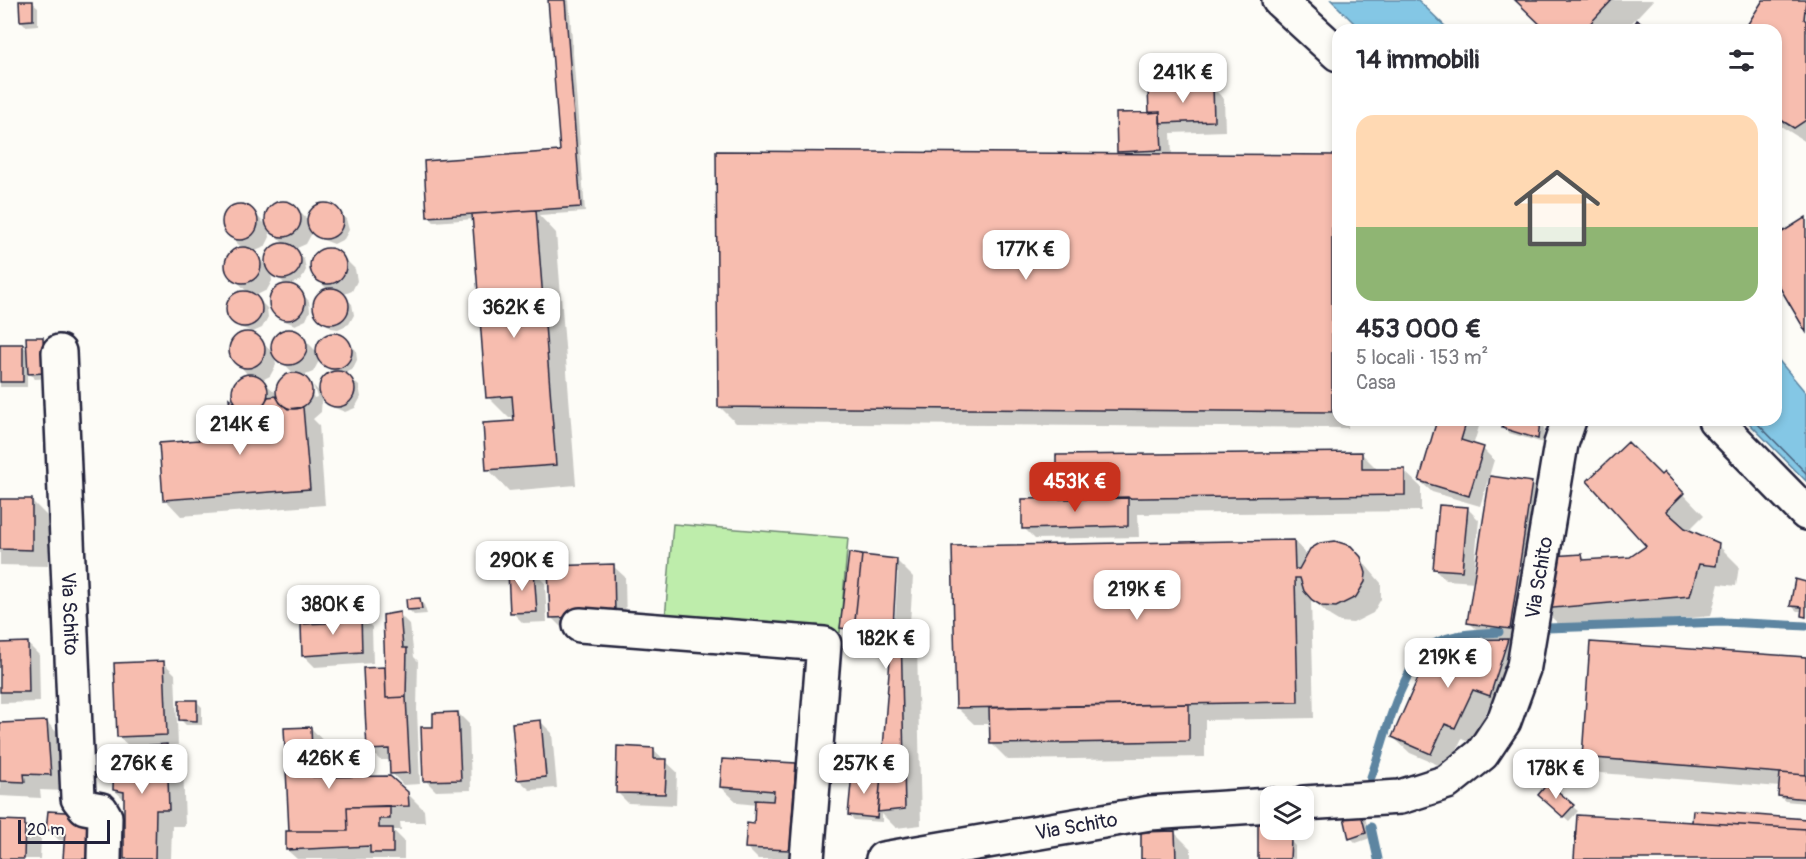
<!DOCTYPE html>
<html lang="it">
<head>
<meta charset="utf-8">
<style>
	body { margin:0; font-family:Pangolin,sans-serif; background:#f2f2f3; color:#2b2b33; height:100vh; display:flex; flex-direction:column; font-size:22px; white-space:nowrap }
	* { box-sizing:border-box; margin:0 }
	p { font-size:20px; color:#7c7c81 }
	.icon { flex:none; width:33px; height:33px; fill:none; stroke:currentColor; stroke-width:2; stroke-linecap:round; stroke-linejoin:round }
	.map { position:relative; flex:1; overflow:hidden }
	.details { position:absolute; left:1332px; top:24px; width:450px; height:402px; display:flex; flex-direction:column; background:#fff; border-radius:18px; box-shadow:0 3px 9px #0003 }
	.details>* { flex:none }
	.buttons { position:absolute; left:1260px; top:786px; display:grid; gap:12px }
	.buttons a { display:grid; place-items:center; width:54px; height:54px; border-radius:12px; background:#fff; box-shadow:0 3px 9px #0003; font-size:30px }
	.scale { position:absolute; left:18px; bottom:15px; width:92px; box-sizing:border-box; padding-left:6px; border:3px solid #22223b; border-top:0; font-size:16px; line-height:21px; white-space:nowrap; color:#22223b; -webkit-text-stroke:4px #fdfcf7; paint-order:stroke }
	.price { position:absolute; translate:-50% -51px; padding:0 14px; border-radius:12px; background:#fff; color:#222; font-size:20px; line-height:39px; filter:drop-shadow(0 2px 3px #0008) }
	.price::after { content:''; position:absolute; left:50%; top:36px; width:18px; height:14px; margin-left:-9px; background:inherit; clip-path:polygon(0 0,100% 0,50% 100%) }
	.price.selected { background:#c8321e; color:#fff }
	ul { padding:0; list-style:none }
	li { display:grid; align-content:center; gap:12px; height:318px; padding:0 24px }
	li+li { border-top:2px solid #e1e1e2 }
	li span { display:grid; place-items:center; height:186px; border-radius:18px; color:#555 }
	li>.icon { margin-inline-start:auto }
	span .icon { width:108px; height:108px; fill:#fffc; stroke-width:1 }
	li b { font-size:26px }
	h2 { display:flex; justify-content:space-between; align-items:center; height:72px; padding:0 24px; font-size:26px }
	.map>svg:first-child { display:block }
	.green { fill:#beedab; stroke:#708873; stroke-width:1.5 }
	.water { fill:#84c7e5; stroke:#5d85a1; stroke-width:1.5 }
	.shadow { fill:#0003; fill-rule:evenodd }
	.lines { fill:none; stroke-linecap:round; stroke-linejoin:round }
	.shore { stroke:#49647f; stroke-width:1.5 }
	.stream { stroke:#5d85a1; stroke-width:9 }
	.building { fill:#f7bdaf; stroke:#22223b; stroke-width:1.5 }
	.minor-casing { stroke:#22223b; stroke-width:38 }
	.minor { stroke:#fdfcf7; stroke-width:33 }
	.labels { text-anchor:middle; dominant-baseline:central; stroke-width:4.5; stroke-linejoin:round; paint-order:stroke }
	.street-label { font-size:20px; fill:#22223b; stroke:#fdfcf7 }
</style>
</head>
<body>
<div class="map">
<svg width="1806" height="859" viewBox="0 0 1806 859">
	<rect width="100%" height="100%" fill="#fdfcf7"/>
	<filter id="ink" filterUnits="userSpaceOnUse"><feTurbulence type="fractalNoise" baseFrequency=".0167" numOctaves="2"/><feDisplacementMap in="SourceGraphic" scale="12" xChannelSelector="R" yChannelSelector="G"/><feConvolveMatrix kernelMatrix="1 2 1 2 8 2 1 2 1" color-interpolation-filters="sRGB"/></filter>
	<g filter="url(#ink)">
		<path class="green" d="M673 524 848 538 840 633 665 619Z"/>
		<path class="water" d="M1331 0H1418L1449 30H1361Z
			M1776 357 1806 393V481L1746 420H1776Z"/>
		<path class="shadow" d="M550 0H569L585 212 539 215 556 233 576 485 509 491 488 469 515 422V418H509L488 397 474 219 434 222 428 216 562 152Z
			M1516 0H1653L1625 30H1548Z
			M1765 0H1806V142L1776 123V30H1746Z
			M32 2 38 7V25L26 26 21 21Z
			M1213 88 1224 99 1225 131 1171 133 1172 155 1338 156V420H1348V428L736 423 719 406 1123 155 1119 151 1151 114Z
			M283 201 290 203 310 222 312 211 318 206H332L346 219 349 230 344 239 334 244 318 238 312 233 306 244 297 248 290 245 304 259 306 270 301 280 291 284 284 283 271 270 272 281 267 290 255 296 267 308 268 317 262 328 253 332 239 327 233 321 228 306 237 293H248L227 270 230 254 235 250H250L239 245 228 234 224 227 227 212 233 207H248L270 229 266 216 274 204ZM269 229 283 243 290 246H275L267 258V267L253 252 265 247 270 237Z
			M321 250H336L355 269 357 281 352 291 342 295 352 304 354 315 349 324 338 329 331 328 315 312 314 303 318 295 328 290 316 278 311 263Z
			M279 286H294L309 301 310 311 306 320 295 325 280 319 274 313 271 307 274 291Z
			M296 331 318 353 321 340 326 336H341L356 350 357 360 352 370 344 373 359 386 361 397 355 408 345 412 330 406 322 397 321 412 313 419 319 425 325 505 181 516 165 499 233 427 243 410 233 394 239 379 248 375 231 355 234 339 239 335H254L273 353 275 337 282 332ZM274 353 295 375 283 378 278 387V395L262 380 270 376 276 365ZM320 359 328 369 336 372 324 378 321 394 313 385 317 397 314 398 309 384H312L303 376 313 372Z
			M42 338 47 344 49 378 35 379 27 371V387H0V345H22L29 352Z
			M1439 420H1481L1473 446 1483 449 1494 460 1480 506 1432 492 1420 481Z
			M1506 420 1539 422 1544 428 1543 443 1509 433 1504 428Z
			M1362 454 1379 471H1404L1421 487V511L1138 514 1139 537 1035 539 1024 528 1060 500Z
			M1664 474 1704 515 1688 531 1718 545 1739 566 1736 586 1719 584 1711 616 1564 630 1544 609 1582 556 1587 561 1630 558 1648 546 1661 477Z
			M1532 484 1548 500 1527 645 1509 642 1524 657 1506 711 1489 706 1472 744 1462 739 1448 769 1410 753 1393 737 1488 641 1469 622 1475 582 1446 580 1434 568 1468 509 1479 520 1474 570H1477Z
			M0 501H32L48 517V566L0 565Z
			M1294 541 1308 556 1351 548 1381 583V599L1373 613 1353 623 1340 622 1330 616 1311 598 1314 718 1205 720V757L1008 760 991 743V724H974L957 708Z
			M896 560 913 577 909 638 917 646 921 825 896 828 882 814V822L854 820 849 814 882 780 892 648 873 646 859 633H847L842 627ZM895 573H898L894 634H891Z
			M613 566 625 577 626 627 562 628 551 617Z
			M533 572 545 583 547 622 523 623 512 612Z
			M1806 583V619L1803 611H1797L1791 605Z
			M419 600 424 605 427 614 414 615 408 609Z
			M399 614 410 625 414 657 418 661 417 710 420 784 403 785 392 773 391 760H380L368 749Z
			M361 616 372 627 373 663 315 667 304 656Z
			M0 644H28L39 655 40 702 0 703Z
			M1806 659V803L1785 801 1779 796 1780 787 1600 773 1584 757Z
			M164 663 175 674 178 745 166 746 183 762 185 826H172L171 859H126V801L114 790 131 748 118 736Z
			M197 702 202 707V725H186L180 719Z
			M458 713 469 724 471 790 436 791 425 780Z
			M47 722 63 739 66 791 40 790 41 798 0 796V724Z
			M541 722 552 733 557 788 530 790 518 779Z
			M311 728 327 745 328 778 407 793 424 810 425 822H400L401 830H393L404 841V859H297L287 850Z
			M653 749 677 772 676 805 628 803 617 792Z
			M795 765 812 781 807 859H758L746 847 756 826 757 805 738 803 721 787Z
			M1548 786 1578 811 1569 821 1545 800Z
			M1359 812 1365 817 1370 838 1356 843 1351 838Z
			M0 822 24 823 41 839 40 859H0Z
			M1259 823 1270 827V830H1280L1295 846V859H1259Z
			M108 826 64 859 66 841 59 840 47 829Z
			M1175 833 1191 849V859H1143Z"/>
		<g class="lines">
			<path class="shore" d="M1754 420 1806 473"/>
			<path class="stream" d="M1547 628 1723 622 1806 626
				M1371 777C1385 739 1397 678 1427 649 1444 633 1477 634 1499 632
				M1371 827 1378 859"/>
		</g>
		<path class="building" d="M548 0H565L581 207 427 217 424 161 560 151Z
			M1515 0H1612L1584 30H1546Z
			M1763 0H1806L1804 19 1806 21V120L1794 128 1776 117V30H1744Z
			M19 1H33V20L20 21Z
			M1637 20 1653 30H1631Z
			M1213 86 1214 121 1160 123V112L1149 113 1148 89Z
			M1160 112 1162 150 1117 152 1116 113Z
			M716 151 1338 155V228H1332V412L718 407Z
			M265 219a18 18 0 1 1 36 0a18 18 0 1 1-36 0Z
			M307 221a18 18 0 1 1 36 0a18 18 0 1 1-36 0Z
			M222 222a18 18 0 1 1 36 0a18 18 0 1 1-36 0Z
			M536 210 556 465 486 470 483 423 514 421 512 396 486 398 472 214Z
			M1806 217V332L1776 281V236Z
			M265 261a18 18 0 1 1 36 0a18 18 0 1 1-36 0Z
			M225 265a18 18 0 1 1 36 0a18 18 0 1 1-36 0Z
			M310 266a18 18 0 1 1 36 0a18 18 0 1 1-36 0Z
			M269 302a18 18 0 1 1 36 0a18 18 0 1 1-36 0Z
			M313 306a18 18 0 1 1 36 0a18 18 0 1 1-36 0Z
			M226 309a18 18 0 1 1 36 0a18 18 0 1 1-36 0Z
			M271 347a18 18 0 1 1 36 0a18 18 0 1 1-36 0Z
			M229 350a18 18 0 1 1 36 0a18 18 0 1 1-36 0Z
			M316 351a18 18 0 1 1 36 0a18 18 0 1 1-36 0Z
			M26 337H43L44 373 28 374Z
			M0 344H23V382H0Z
			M319 389a18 18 0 1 1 36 0a18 18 0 1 1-36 0Z
			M276 391a18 18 0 1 1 36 0a18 18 0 1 1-36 0Z
			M232 392a18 18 0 1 1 36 0a18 18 0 1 1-36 0Z
			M276 396 280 403 288 409 303 407 310 489 163 500 159 443 199 440 198 428 232 426 229 398 239 407 252 411 263 406 268 397Z
			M1437 420H1467L1461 440 1484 447 1469 496 1419 481Z
			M1505 420 1540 421 1538 439 1502 428Z
			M1628 442 1661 475 1664 472 1684 493 1666 511 1685 528 1719 543 1716 566 1699 564 1690 596 1542 609 1551 556 1582 554 1583 560 1630 557 1646 546 1587 481Z
			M1362 452V469H1405V495L1056 499V455Z
			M1490 476 1532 482 1510 629 1467 623Z
			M1128 497V526L1022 529V499Z
			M0 499H32V550L0 549Z
			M1439 505 1468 507 1462 571 1433 569Z
			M1294 540 1295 569H1299L1310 549 1320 543 1335 541 1351 546 1361 557 1366 573 1365 582 1356 597 1336 607 1322 606 1312 600 1304 591 1300 578H1295L1298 702 956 708 952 546Z
			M849 553 862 555 854 630 840 628Z
			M862 555 897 559 893 627 901 628 905 809 878 812 892 634 854 630Z
			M614 564 615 616 550 618 548 566Z
			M534 570 537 612 510 613 508 572Z
			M1795 579 1806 582V617L1801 616 1802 607 1790 606Z
			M420 598 422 609 407 610 406 599Z
			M400 612 403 648H407L406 697 386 698 383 615Z
			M361 615 362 652 302 656 301 624 326 623V616Z
			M1508 639 1490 696 1473 690 1455 728 1445 724 1431 754 1392 737 1426 660 1434 650 1458 640Z
			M28 642 29 692H0V643Z
			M1590 642 1806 657V775L1582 757Z
			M164 661 167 735 117 737 114 663Z
			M385 667 386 698 406 697 410 773 390 774 389 749 367 750 363 668Z
			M179 700H197V721L179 720Z
			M1189 704V741L990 744 989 708Z
			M458 712 461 780 423 781 421 727H433V713Z
			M541 720 546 777 517 780 512 723Z
			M47 721 51 775 24 774 25 782 0 781V723Z
			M311 727 313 777 390 776 408 792 409 806 347 807 348 831H289L284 728Z
			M167 744 169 810H156L155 859H124V792L113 790 114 748Z
			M617 746 654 748V759H667L665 794 616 793Z
			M722 759 796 763 790 850 745 848 747 823 754 824 755 800 773 801 774 791 720 787Z
			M852 773 881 776 877 818 848 815Z
			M1780 773 1806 775V799L1778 796Z
			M1548 783 1574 805 1563 817 1538 795Z
			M390 806V819H379V828H393V853H370V846L286 850V831H348L347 807Z
			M1360 810 1366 833 1349 839 1344 817Z
			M1693 810 1806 819V829L1692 822Z
			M48 811 98 814 95 859H63L65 831 46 830Z
			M1577 815 1806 829V859H1574Z
			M0 820 25 821 24 859H0Z
			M1258 821 1270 824V830H1281L1291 840 1290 859H1258Z
			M1175 831 1176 859H1141V832Z"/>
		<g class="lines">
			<defs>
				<g id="minor">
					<path d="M1279 0 1338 54"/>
					<path id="s1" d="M59 352 78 798 85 807 101 810 105 817 104 859"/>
					<path d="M1715 420 1806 513"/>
					<path d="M580 625 824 644 807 859"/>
					<path id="s2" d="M1304 803 1400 797 1447 782 1482 754 1504 721 1524 666 1561 444 1569 420"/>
					<path id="s3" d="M883 859 1150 813 1270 805"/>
				</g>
			</defs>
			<use href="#minor" class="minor-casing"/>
			<use href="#minor" class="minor"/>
		</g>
	</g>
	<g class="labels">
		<g class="street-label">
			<text stroke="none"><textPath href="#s2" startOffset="378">Via Schito</textPath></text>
			<text stroke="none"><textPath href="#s1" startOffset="262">Via Schito</textPath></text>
			<text stroke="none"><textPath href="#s3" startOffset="196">Via Schito</textPath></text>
		</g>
	</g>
</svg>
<div class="buttons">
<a><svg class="icon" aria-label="layers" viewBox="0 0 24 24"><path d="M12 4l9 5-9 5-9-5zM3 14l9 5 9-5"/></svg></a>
</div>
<div class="scale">20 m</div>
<b class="price" style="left:1183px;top:104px">241K €</b>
<b class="price" style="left:1026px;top:281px">177K €</b>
<b class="price" style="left:514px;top:339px">362K €</b>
<b class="price" style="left:240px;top:456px">214K €</b>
<b class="price selected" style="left:1075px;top:513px">453K €</b>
<b class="price" style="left:522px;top:592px">290K €</b>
<b class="price" style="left:1137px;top:621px">219K €</b>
<b class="price" style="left:333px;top:636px">380K €</b>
<b class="price" style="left:886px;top:670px">182K €</b>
<b class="price" style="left:1448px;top:689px">219K €</b>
<b class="price" style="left:329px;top:790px">426K €</b>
<b class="price" style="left:142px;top:795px">276K €</b>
<b class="price" style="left:864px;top:795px">257K €</b>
<b class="price" style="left:1556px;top:800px">178K €</b>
<section class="details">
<h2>14 immobili<svg class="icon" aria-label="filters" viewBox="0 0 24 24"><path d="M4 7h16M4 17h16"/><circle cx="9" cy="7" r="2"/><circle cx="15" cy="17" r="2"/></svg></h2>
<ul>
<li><span style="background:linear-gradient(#ffd9b3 60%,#8fb573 0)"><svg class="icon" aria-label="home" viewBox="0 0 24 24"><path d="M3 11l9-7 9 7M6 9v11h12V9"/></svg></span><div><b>453 000 €</b><p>5 locali · 153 m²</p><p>Casa</p></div></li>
</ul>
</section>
</div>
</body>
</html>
